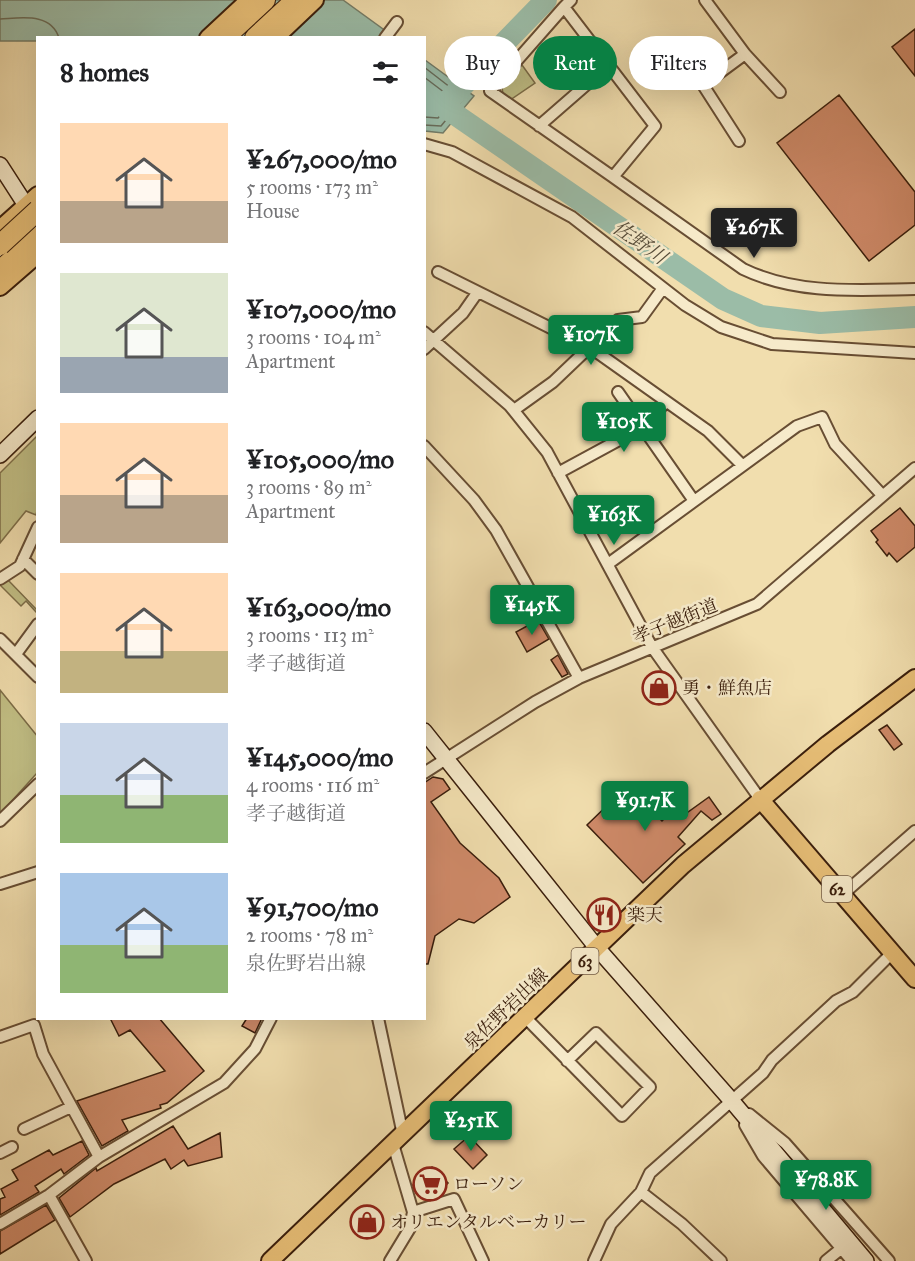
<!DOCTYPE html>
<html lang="en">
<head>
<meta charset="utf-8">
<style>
	body { margin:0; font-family:"IM FELL Great Primer","Noto Serif JP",serif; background:#f2f2f2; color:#202124; height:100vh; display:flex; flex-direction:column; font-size:22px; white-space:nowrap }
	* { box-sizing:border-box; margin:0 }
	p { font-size:20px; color:#757577 }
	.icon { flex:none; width:33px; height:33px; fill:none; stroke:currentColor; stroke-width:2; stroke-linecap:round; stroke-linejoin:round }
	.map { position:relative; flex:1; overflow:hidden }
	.drawer { position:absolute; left:36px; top:36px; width:390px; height:984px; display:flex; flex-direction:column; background:#fff; border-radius:0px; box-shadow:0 6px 24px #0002 }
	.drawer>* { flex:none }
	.guide { position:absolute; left:444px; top:36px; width:381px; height:54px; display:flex; gap:12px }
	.price { position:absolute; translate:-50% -51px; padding:0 14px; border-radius:6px; background:#0b8043; color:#fff; font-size:20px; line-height:39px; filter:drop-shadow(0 2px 3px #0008) }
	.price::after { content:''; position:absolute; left:50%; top:36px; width:18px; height:14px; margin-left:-9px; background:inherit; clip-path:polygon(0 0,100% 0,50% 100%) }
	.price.on { background:#222; color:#fff }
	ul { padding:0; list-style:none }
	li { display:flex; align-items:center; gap:18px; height:150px; padding:0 24px }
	li span { display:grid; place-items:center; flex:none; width:168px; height:120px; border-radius:0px; color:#555 }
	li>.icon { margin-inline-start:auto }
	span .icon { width:72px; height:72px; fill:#fffc; stroke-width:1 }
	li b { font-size:26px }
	h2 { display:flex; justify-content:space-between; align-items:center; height:72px; padding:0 24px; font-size:26px }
	.pill { padding:0 21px; border-radius:27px; background:#fff; box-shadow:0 6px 24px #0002; font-size:21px; line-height:54px }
	.pill.on { background:#0b8043; color:#fff }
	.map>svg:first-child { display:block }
	.green { fill:#c2bf85; stroke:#7e6e48; stroke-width:1.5 }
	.water { fill:#9bbca7; stroke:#747d69; stroke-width:1.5 }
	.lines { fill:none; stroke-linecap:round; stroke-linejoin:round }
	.shore { stroke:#6a6d5a; stroke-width:1.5 }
	.river { stroke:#9bbca7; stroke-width:22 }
	.building { fill:#cf8a69; stroke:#3a1e0c; stroke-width:1.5 }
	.street-casing { stroke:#684e34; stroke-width:14 }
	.secondary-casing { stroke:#3a1e0c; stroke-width:18 }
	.primary-casing { stroke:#3a1e0c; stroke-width:20 }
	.highway-casing { stroke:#3a1e0c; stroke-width:22 }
	.street { stroke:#f6eaca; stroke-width:10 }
	.secondary { stroke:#f6eaca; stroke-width:15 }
	.primary { stroke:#e8bf77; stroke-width:16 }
	.highway { stroke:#e8bf77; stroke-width:20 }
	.highway-bridge-casing { stroke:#3a1e0c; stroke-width:22; stroke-linecap:butt }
	.highway-bridge { stroke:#e8bf77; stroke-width:20 }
	.labels { text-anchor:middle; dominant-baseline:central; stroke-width:5; stroke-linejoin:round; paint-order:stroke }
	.shield { fill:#f6eaca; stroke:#725b45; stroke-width:1.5 }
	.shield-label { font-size:16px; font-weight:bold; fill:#3a1e0c }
	.street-label { font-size:18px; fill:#3a1e0c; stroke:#f6eaca }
	.poi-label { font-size:18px; fill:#3a1e0c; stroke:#f6eaca; text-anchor:start }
	.water-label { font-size:20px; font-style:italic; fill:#574d3a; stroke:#f6eaca }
</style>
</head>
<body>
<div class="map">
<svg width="915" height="1261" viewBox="0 0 915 1261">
	<rect width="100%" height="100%" fill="#f1deae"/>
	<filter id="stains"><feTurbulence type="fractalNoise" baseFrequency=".00333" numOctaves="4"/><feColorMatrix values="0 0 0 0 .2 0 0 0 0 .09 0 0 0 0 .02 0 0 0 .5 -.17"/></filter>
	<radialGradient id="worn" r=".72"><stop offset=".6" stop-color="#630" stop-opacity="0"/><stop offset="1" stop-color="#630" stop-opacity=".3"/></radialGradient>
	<path class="green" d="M522 65 535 83 510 100 503 95 502 86Z
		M37 436V511L36 515 26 511 0 543V473Z
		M8 580 37 610V613L26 601 21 606 0 585Z
		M0 690 38 737 37 773 0 814Z"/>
	<path class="water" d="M0 0H343L394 37 38 38 37 41H0Z
		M425 60 474 96 443 133 425 131Z"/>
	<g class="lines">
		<path class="shore" d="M0 19C21 18 51 12 59 38
			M424 67 464 98 441 126 424 125
			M424 77 453 99 438 118 424 117"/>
		<path class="river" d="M424 93 723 299 761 316 820 323 915 317
			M444 105 546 0"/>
	</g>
	<path class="building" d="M915 29V76L892 47Z
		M839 95 915 192V225L869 261 777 143Z
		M900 508 915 526V547L897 562 889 553 887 556 876 542 878 540 871 531Z
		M538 620 549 639 527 652 516 632Z
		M558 655 568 674 562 677 551 660Z
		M887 725 902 744 894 750 879 730Z
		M433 777 443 779 450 789 431 802 460 843 499 878 510 897 474 923 459 919 435 936 428 964H424V783Z
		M621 792 634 797 649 813 651 810 662 821 679 804 688 812 709 797 721 814 712 820 701 811 678 837 685 844 643 883 587 825Z
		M110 1018H159L204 1071 167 1103 160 1105 161 1108 122 1120 128 1131 102 1146 77 1101 165 1071 130 1030 119 1036Z
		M247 1018H262L255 1033 242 1026Z
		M463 1105 474 1117 458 1132 447 1120Z
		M173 1126 188 1149 220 1133 222 1157 188 1166 184 1160 171 1169 165 1159 114 1184 70 1217 59 1198 96 1168 97 1171Z
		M469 1136 487 1155 473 1169 454 1149Z
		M82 1141 89 1155 64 1174 61 1169 35 1186 39 1192 0 1215V1199L5 1197 1 1189 18 1180 12 1170 49 1150 53 1155Z
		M432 1167 448 1183 433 1198 426 1200 413 1185Z
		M46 1205 55 1220 0 1254V1231Z"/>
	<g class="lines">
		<defs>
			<path id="street" d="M705 0 745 54 780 92
				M564 7 655 126 613 177 490 91 564 7 571 0
				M385 38 397 22
				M539 126 609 65
				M739 141 703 85 745 54
				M424 144 452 152 572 217 685 305 721 327 772 344 915 353
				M613 177 743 269C797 295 857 290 915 289
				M438 272 591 348 708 431 742 465
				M424 332 510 406 547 452 652 647 760 799
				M424 349 463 313 477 293
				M618 392 694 501
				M514 410 553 382 618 320 642 317 663 288
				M424 446 474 500 496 530 579 678
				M558 473 641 428 666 402
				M23 559 38 574
				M608 564 797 426 822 417 835 444 882 495
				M0 579 20 566 38 527
				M0 639 38 677
				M16 654 38 624
				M424 773 535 702 579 678 757 604 915 468
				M0 821 38 784
				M0 884 38 872
				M842 895 915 831
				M525 1017 622 1116 650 1087 596 1033 567 1061
				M378 1018 403 1135
				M0 1037 34 1025 43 1054 99 1157
				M749 1114 785 1143 889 1261
				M745 1125 763 1156 852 1261
				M24 1129 71 1107
				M0 1153 12 1147
				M641 1192 682 1224 721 1261
				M49 1195 86 1261
				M413 1212 454 1199 483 1261
				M0 1224 49 1195 99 1157 224 1083 255 1049 271 1018
				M390 1261 410 1228 413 1212 393 1144
				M594 1261 611 1224 641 1192 650 1173 763 1073 772 1060 836 1001 853 992 892 953
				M826 1261 842 1248"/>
			<path id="secondary" d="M0 165 38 224
				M0 455 38 418
				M424 731 598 949 731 1100 866 1261"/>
			<path id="primary" d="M208 38 249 0
				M275 38 315 0
				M0 229 38 195
				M0 287 38 254
				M760 799 915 979
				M270 1261 683 865 828 744 915 678"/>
			<path id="highway" d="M224 38 265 0
				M255 38 296 0
				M0 271 38 237"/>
		</defs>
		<use href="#street" class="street-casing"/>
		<use href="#secondary" class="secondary-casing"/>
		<use href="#primary" class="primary-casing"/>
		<use href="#highway" class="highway-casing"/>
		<use href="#street" class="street"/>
		<use href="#secondary" class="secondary"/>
		<use href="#primary" class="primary"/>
		<use href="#highway" class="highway"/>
		<defs>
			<path id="highway-bridge" d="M0 245 38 210"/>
		</defs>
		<use href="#highway-bridge" class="highway-bridge-casing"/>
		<use href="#highway-bridge" class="highway-bridge"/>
	</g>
	<defs>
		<symbol id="shop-ring" viewBox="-11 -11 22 22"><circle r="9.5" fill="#f6eaca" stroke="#8f2418" stroke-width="1.5"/><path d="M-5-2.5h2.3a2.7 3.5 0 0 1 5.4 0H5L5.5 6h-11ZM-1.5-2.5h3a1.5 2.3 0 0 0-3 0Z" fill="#8f2418"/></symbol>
		<symbol id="restaurant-ring" viewBox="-11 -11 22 22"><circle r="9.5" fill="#f6eaca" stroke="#8f2418" stroke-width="1.5"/><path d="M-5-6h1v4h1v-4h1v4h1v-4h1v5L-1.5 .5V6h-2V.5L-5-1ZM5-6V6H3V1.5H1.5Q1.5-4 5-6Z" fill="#8f2418"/></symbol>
		<symbol id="supermarket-ring" viewBox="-11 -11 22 22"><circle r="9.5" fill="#f6eaca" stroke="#8f2418" stroke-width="1.5"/><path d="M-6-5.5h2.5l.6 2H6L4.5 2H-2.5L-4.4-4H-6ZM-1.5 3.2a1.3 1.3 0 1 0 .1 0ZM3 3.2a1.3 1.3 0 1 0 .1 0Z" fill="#8f2418"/></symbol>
	</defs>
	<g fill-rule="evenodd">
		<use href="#shop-ring" x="640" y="669" width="38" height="38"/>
		<use href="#restaurant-ring" x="585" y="896" width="38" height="38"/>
		<use href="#supermarket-ring" x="411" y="1165" width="38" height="38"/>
		<use href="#shop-ring" x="348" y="1203" width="38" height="38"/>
	</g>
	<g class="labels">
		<g class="shield">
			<rect x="822" y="876" width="30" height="26" rx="4.5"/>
			<rect x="571.5" y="948" width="27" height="26" rx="4.5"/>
		</g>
		<g class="shield-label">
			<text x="837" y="889">62</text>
			<text x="585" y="961">63</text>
		</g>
		<g class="street-label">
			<text transform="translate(675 621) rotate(-22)">孝子越街道</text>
			<text transform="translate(506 1009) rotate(-44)">泉佐野岩出線</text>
		</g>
		<g class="poi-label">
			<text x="682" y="688">勇・鮮魚店</text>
			<text x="627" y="915">楽天</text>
			<text x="453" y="1184">ローソン</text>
			<text x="390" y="1222">オリエンタルベーカリー</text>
		</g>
		<g class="water-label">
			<text transform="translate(640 242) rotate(35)">佐野川</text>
		</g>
	</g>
	<rect width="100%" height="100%" filter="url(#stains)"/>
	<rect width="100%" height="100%" fill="url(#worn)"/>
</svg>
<b class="price on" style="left:754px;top:259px">¥267K</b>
<b class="price" style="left:591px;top:366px">¥107K</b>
<b class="price" style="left:624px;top:453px">¥105K</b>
<b class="price" style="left:614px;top:546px">¥163K</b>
<b class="price" style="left:532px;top:636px">¥145K</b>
<b class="price" style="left:645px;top:832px">¥91.7K</b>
<b class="price" style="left:471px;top:1152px">¥251K</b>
<b class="price" style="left:826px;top:1211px">¥78.8K</b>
<div class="guide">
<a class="pill">Buy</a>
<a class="pill on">Rent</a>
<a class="pill">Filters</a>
</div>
<section class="drawer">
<h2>8 homes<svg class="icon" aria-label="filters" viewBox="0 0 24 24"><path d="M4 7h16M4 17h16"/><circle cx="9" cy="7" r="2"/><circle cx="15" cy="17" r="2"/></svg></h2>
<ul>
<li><span style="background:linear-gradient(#ffd9b3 65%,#b9a48a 0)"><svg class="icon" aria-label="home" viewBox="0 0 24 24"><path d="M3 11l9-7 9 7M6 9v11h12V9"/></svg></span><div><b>¥267,000/mo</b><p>5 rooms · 173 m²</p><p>House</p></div></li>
<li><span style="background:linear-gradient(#dfe7d0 70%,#9aa5b1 0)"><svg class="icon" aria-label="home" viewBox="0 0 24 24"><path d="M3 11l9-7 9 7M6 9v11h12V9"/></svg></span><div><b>¥107,000/mo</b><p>3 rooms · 104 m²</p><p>Apartment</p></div></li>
<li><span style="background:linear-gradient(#ffd9b3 60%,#b9a48a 0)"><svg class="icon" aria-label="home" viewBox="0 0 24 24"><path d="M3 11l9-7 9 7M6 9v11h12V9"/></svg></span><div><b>¥105,000/mo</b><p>3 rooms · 89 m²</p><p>Apartment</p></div></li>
<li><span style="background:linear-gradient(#ffd9b3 65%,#c2b280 0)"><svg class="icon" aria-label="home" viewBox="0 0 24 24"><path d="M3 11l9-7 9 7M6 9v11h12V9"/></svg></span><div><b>¥163,000/mo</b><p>3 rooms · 113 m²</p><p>孝子越街道</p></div></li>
<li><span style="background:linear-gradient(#c9d6e8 60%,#8fb573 0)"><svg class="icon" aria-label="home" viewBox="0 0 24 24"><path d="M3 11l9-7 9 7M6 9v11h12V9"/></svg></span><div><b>¥145,000/mo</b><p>4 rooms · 116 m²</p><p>孝子越街道</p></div></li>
<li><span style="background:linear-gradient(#a9c7e8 60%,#8fb573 0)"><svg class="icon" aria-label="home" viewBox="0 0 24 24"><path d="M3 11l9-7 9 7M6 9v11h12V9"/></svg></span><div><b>¥91,700/mo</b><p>2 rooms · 78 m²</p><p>泉佐野岩出線</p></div></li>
</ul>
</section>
</div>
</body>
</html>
